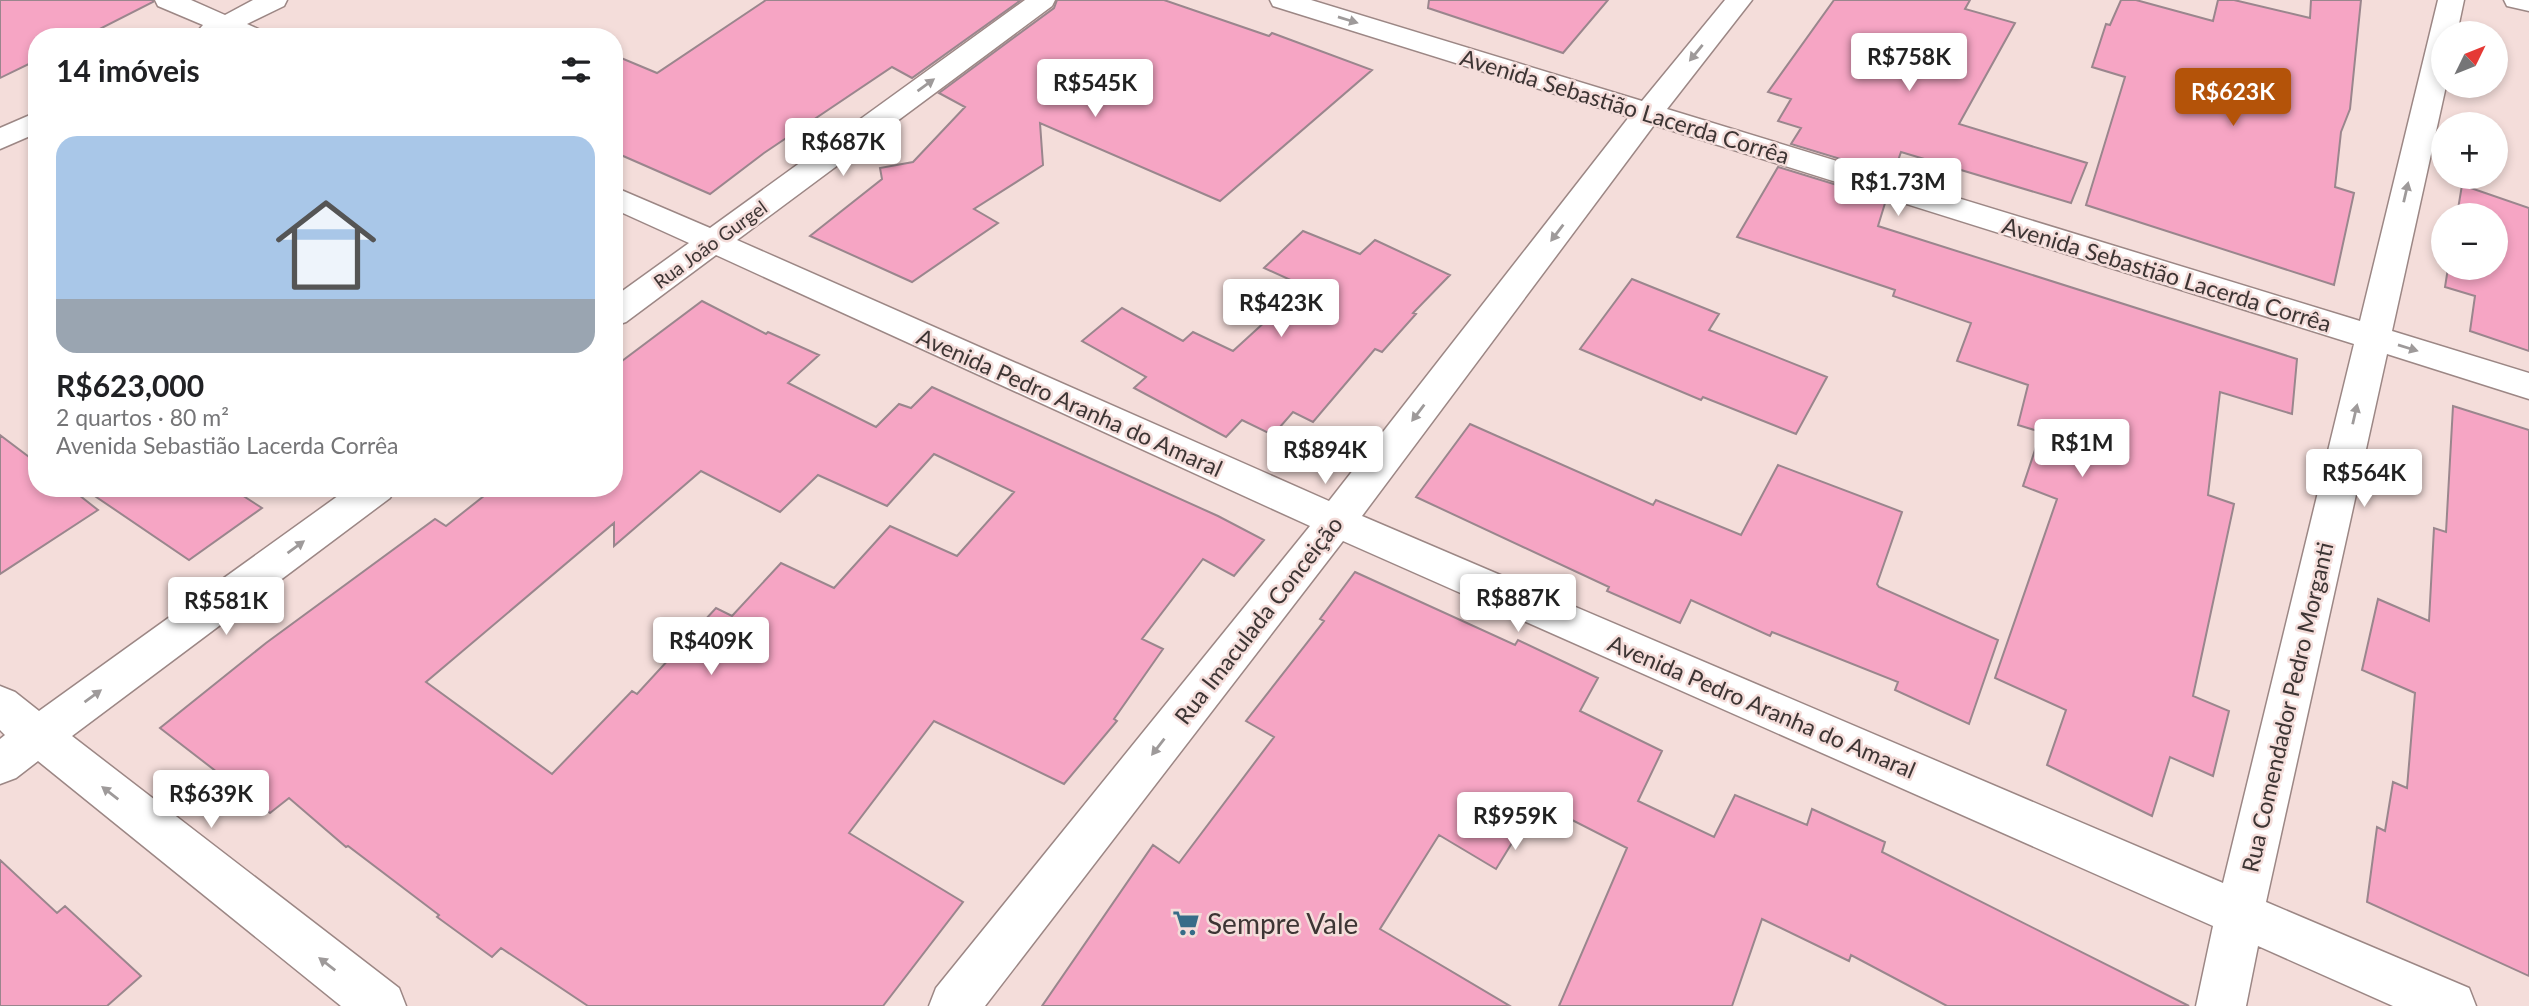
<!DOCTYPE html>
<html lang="pt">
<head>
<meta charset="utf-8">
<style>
	body { margin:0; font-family:Lato,sans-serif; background:#f6f6f6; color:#202124; height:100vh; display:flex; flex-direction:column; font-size:26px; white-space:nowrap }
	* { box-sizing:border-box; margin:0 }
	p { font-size:23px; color:#757577 }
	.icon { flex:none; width:38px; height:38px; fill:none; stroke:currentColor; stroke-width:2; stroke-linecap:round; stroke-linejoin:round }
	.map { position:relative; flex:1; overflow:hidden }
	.drawer { position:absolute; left:28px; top:28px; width:595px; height:469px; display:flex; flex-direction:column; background:#fff; border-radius:28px; box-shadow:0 4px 10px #0003 }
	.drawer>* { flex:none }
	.needle { width:46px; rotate:47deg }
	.buttons { position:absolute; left:2431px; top:21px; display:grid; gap:14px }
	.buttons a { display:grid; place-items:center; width:77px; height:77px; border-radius:50%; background:#fff; box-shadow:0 4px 10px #0003; font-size:35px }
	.price { position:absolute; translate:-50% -60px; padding:0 16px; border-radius:7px; background:#fff; color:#222; font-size:23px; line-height:46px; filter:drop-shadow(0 2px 4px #0008) }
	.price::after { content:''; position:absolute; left:50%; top:42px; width:21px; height:16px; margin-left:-10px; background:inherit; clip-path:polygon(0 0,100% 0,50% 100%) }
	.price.current { background:#b45309; color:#fff }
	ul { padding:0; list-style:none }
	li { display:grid; align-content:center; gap:14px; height:371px; padding:0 28px }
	li span { display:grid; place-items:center; height:217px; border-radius:21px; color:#555 }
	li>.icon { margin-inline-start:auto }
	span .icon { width:126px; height:126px; fill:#fffc; stroke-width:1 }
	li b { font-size:30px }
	h2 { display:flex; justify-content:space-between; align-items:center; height:84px; padding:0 28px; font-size:30px }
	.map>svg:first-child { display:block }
	.building { fill:#f6a5c4; stroke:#9a868d; stroke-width:2; fill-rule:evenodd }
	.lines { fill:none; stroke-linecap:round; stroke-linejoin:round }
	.minor-casing { stroke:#9c8785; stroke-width:3 }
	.minor { fill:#fff; fill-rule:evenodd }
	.oneway { fill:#9e9a9a }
	.labels { text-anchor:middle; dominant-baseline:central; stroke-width:5; stroke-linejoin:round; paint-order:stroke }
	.far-street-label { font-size:19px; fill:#3d3534; stroke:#f4ddda }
	.street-label { font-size:23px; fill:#3d3534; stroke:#f4ddda }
	.near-poi-label { font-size:28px; fill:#3d3534; stroke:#f4ddda; text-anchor:start }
</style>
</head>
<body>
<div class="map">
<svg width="2529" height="1006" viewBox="0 0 2529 1006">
	<rect width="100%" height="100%" fill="#f4ddda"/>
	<path class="building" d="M0 0H153V2L84 37H37V60L0 78Z
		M766 0H1021L912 78 892 67 764 153 710 194 614 152V55L657 73Z
		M1057 0H1164L1269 36 1272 33 1372 70 1220 201 1040 123 1043 165 974 209 998 223 912 282 810 236 882 179 880 168 913 162 965 107 939 93 1054 8Z
		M1429 0H1608L1563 53 1428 8Z
		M1834 0H1970L1965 9 2015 23 1959 124 2087 163 2071 203 1901 152 1893 175 1791 144 1801 128 1778 121 1791 99 1768 92Z
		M2121 0H2136L2213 21 2218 0H2234L2310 18 2311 0H2361L2350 109 2341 132 2335 187 2354 193 2334 285 2086 205 2125 77 2092 67 2106 24 2110 25Z
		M1778 167 1886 200 1878 226 2297 359 2292 414 2220 392 2208 495 2234 504 2193 696 2229 711 2213 776 2170 757 2152 816 2047 765 2066 710 1995 678 2057 499 2023 486 2041 432 2018 425 2028 385 1957 361 1971 323 1893 296 1895 290 1737 237Z
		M2462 185 2529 208V351L2470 331 2475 296 2445 287 2448 268H2496V215H2457Z
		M1303 231 1360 254 1375 240 1450 275 1413 313 1416 314 1382 352 1375 349 1313 422 1293 412 1273 435 1242 420 1226 437 1134 388 1146 377 1082 341 1122 308 1183 341 1193 332 1233 351 1304 286 1264 268Z
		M1632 279 1719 314 1709 330 1827 377 1796 434 1703 397 1701 400 1580 349Z
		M702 301 766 334 768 332 819 355 788 383 876 427 899 404 911 408 932 387 1218 516 1264 540 1234 576 1203 559 1142 639 1163 649 1114 719 1117 721 1064 784 934 721 849 833 963 902 883 1006H588L501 948 492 957 437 917 439 915 348 846 346 847 289 798 270 813 160 728 266 643 435 519 446 526 494 488H614V367ZM934 454 1014 492 957 556 890 526 834 588 781 563 732 616 716 608 637 694 632 691 552 774 426 682 614 523V546L701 471 780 512 818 475 887 506Z
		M2453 406 2529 430V976L2367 902 2377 827 2385 831 2393 782 2407 788 2415 693 2362 670 2378 599 2429 621 2434 528 2446 532Z
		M1470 424 1653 505 1656 500 1741 535 1778 465 1902 512 1877 584 1879 587 1998 640 1969 724 1895 690 1898 682 1772 632 1770 636 1691 600 1680 623 1607 591 1609 587 1416 497Z
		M0 435 37 463V488H70L98 510 0 574Z
		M83 488H231L262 508 189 560Z
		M1355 572 1515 645 1518 640 1598 678 1580 711 1662 751 1638 801 1714 837 1735 795 1807 825 1812 809 1885 842 1882 852 2189 1006H1947L1851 955 1849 961 1762 919 1732 1006H1559L1627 848 1537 802 1496 869 1439 835 1380 929 1510 1006H1042L1153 845 1179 863 1274 737 1246 721 1324 621 1320 619Z
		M0 860 57 913 65 906 141 976 107 1006H0Z"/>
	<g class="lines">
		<defs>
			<path id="minor" d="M155 0H191L225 15 253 0H287L284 6 247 24 263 31 267 37H199L196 33 203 25 158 6Z
				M1025 0H1055L1052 6 737 240 1329 501 1629 117 1273 6 1270 0H1311L1642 101 1725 0H1752L1667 109 2360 321 2438 0H2464L2457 33H2443V86H2446L2392 331 2529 373V399L2387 354 2266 902 2469 988 2476 1006H2393L2258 946 2246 1006H2196L2213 926 1343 541 985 1006H929L936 988 1310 526 716 255 626 322 614 326V297L689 243 614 209V187L710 228ZM1654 125 2354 344 2223 883 1362 516Z
				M2504 0H2529V11L2507 6Z
				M37 112V133L0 149V128Z
				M349 488H396L390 498 72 736 399 988 406 1006H341L38 761 16 778 0 784V739L5 735 0 730V686L15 692 39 711Z"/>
		</defs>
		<use href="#minor" class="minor-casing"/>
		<use href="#minor" class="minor"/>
	</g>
	<defs><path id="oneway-solid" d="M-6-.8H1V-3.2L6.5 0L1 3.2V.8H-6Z" transform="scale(1.75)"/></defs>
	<g class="oneway">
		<use href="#oneway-solid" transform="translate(1348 20) rotate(17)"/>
		<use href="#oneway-solid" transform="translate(1696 53) rotate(129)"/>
		<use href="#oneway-solid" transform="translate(926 85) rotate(-36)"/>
		<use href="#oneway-solid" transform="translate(2406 192) rotate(-77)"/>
		<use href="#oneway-solid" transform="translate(1557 233) rotate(127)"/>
		<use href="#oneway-solid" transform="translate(2408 348) rotate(17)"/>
		<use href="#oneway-solid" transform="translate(1418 413) rotate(127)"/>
		<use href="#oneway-solid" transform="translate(2355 414) rotate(-77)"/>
		<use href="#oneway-solid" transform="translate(296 547) rotate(-36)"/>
		<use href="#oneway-solid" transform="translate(93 696) rotate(-36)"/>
		<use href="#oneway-solid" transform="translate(1158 747) rotate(128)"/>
		<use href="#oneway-solid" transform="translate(110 793) rotate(-142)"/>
		<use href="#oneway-solid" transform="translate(327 964) rotate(-142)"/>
	</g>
	<defs>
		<symbol id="supermarket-bare" viewBox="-9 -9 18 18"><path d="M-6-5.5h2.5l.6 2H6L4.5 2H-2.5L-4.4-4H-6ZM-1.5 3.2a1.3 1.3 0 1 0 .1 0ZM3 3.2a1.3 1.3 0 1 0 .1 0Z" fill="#376c88" stroke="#f4ddda" stroke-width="2.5" paint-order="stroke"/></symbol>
	</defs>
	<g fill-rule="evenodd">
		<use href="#supermarket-bare" x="1167" y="904" width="38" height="38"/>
	</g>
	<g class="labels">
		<g class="far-street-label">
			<text transform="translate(710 244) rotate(-36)">Rua João Gurgel</text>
		</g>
		<g class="street-label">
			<text transform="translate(1625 106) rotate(17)">Avenida Sebastião Lacerda Corrêa</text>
			<text transform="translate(2167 274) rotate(17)">Avenida Sebastião Lacerda Corrêa</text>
			<text transform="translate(1070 402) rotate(24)">Avenida Pedro Aranha do Amaral</text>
			<text transform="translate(1258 620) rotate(-52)">Rua Imaculada Conceição</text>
			<text transform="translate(1762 706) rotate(23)">Avenida Pedro Aranha do Amaral</text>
			<text transform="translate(2287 707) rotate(-77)">Rua Comendador Pedro Morganti</text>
		</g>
		<g class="near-poi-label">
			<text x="1207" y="923">Sempre Vale</text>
		</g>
	</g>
</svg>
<div class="buttons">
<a><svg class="needle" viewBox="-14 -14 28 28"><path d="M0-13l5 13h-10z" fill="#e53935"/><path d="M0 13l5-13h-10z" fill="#757577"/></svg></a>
<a>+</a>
<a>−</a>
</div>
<b class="price" style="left:1909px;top:93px">R$758K</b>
<b class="price" style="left:1095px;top:119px">R$545K</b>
<b class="price current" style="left:2233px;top:128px">R$623K</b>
<b class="price" style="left:843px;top:178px">R$687K</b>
<b class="price" style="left:1898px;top:218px">R$1.73M</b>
<b class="price" style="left:1281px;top:339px">R$423K</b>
<b class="price" style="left:2082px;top:479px">R$1M</b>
<b class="price" style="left:1325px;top:486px">R$894K</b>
<b class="price" style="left:2364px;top:509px">R$564K</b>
<b class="price" style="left:1518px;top:634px">R$887K</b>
<b class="price" style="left:226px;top:637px">R$581K</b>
<b class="price" style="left:711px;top:677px">R$409K</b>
<b class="price" style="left:211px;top:830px">R$639K</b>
<b class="price" style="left:1515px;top:852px">R$959K</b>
<section class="drawer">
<h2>14 imóveis<svg class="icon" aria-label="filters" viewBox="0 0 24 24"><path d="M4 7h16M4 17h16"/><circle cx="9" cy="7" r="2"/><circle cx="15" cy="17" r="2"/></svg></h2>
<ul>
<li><span style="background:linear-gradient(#a9c7e8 75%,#9aa5b1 0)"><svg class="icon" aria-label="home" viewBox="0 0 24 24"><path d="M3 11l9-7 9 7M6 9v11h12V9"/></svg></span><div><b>R$623,000</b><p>2 quartos · 80 m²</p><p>Avenida Sebastião Lacerda Corrêa</p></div></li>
</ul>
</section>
</div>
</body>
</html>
